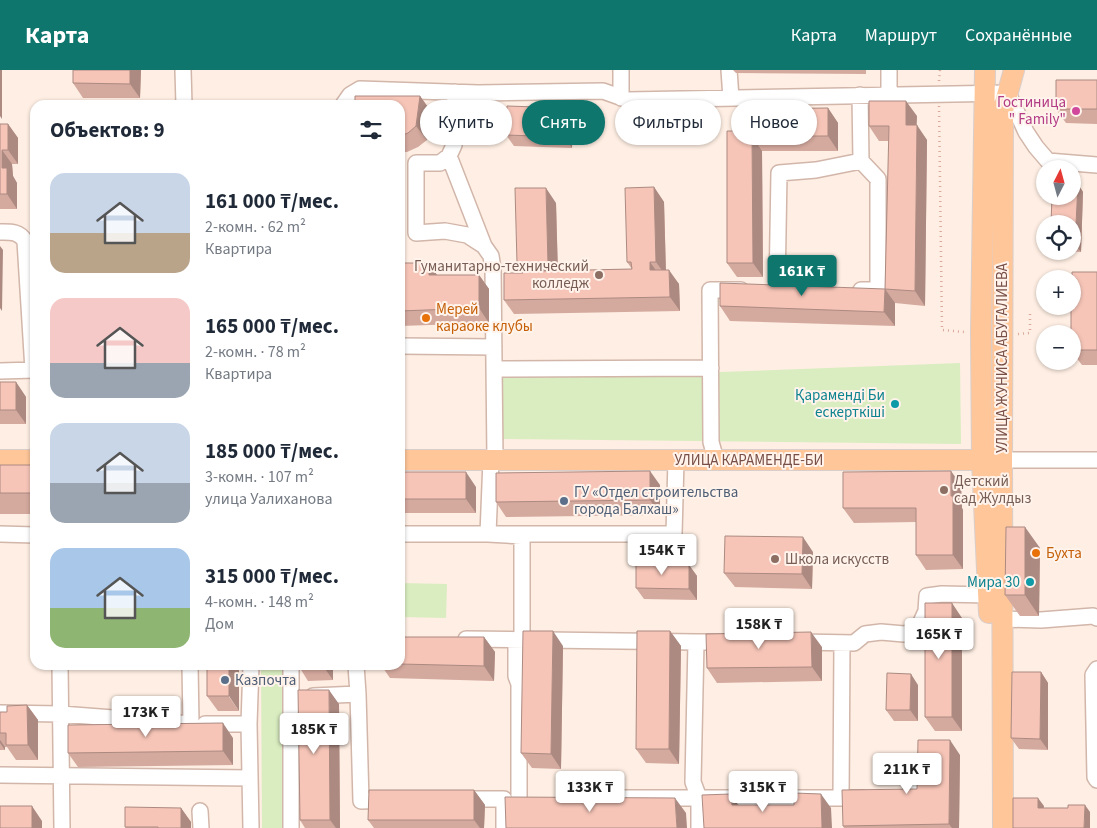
<!DOCTYPE html>
<html lang="ru">
<head>
<meta charset="utf-8">
<style>
	body { margin:0; font-family:"Source Sans 3",sans-serif; background:#f6f6f7; color:#1f2937; height:100vh; display:flex; flex-direction:column; font-size:19px; white-space:nowrap }
	* { box-sizing:border-box; margin:0 }
	p { font-size:16px; color:#747a83 }
	.icon { flex:none; width:28px; height:28px; fill:none; stroke:currentColor; stroke-width:2; stroke-linecap:round; stroke-linejoin:round }
	.map { position:relative; flex:1; overflow:hidden }
	.drawer { position:absolute; left:30px; top:30px; width:375px; height:570px; display:flex; flex-direction:column; background:#fff; border-radius:15px; box-shadow:0 1px 4px #0004 }
	.drawer>* { flex:none }
	.hud { position:absolute; left:420px; top:30px; width:475px; height:45px; display:flex; gap:10px }
	.needle { width:32px; rotate:6deg }
	.controls { position:absolute; left:1036px; top:90px; display:grid; gap:10px }
	.controls a { display:grid; place-items:center; width:45px; height:45px; border-radius:50%; background:#fff; box-shadow:0 1px 4px #0004; font-size:25px }
	.price { position:absolute; translate:-50% -42px; padding:0 11px; border-radius:5px; background:#fff; color:#222; font-size:16px; line-height:32px; filter:drop-shadow(0 1px 2px #0008) }
	.price::after { content:''; position:absolute; left:50%; top:30px; width:15px; height:11px; margin-left:-8px; background:inherit; clip-path:polygon(0 0,100% 0,50% 100%) }
	.price.selected { background:#0f766e; color:#fff }
	ul { padding:0; list-style:none }
	li { display:flex; align-items:center; gap:15px; height:125px; padding:0 20px }
	li span { display:grid; place-items:center; flex:none; width:140px; height:100px; border-radius:15px; color:#555 }
	li>.icon { margin-inline-start:auto }
	span .icon { width:60px; height:60px; fill:#fffc; stroke-width:1 }
	li b { font-size:21px }
	h2 { display:flex; justify-content:space-between; align-items:center; height:60px; padding:0 20px; font-size:21px }
	.tag { padding:0 18px; border-radius:22px; background:#fff; box-shadow:0 1px 4px #0004; font-size:18px; line-height:45px }
	.tag.selected { background:#0f766e; color:#fff }
	header { display:flex; align-items:center; gap:30px; box-sizing:border-box; height:70px; padding:0 25px; background:#0f766e; color:#fff }
	header strong { font-size:24px }
	nav { display:flex; gap:28px; margin-inline-start:auto; font-size:18px }
	.map>svg:first-child { display:block }
	.green { fill:#daedc0 }
	.lines { fill:none; stroke-linecap:round; stroke-linejoin:round }
	.minor-casing { stroke:#d2b6aa; stroke-width:18 }
	.major-casing { stroke:#d9cecb; stroke-width:22 }
	.path { stroke:#dba89b; stroke-width:2.5; stroke-dasharray:1 4; stroke-linecap:butt }
	.minor { stroke:#fff; stroke-width:15 }
	.major { stroke:#ffc699; stroke-width:20 }
	.wall { fill:#d4a99e }
	.shaded-wall { fill:#ac8a81 }
	.building { fill:#f6c5b8; stroke:#ac8a81 }
	.hotel-dot { fill:#d1479c; stroke:#fff3eb; stroke-width:2 }
	.education-dot { fill:#8d6e63; stroke:#fff3eb; stroke-width:2 }
	.food-dot { fill:#e8710a; stroke:#fff3eb; stroke-width:2 }
	.culture-dot { fill:#0f9aa8; stroke:#fff3eb; stroke-width:2 }
	.service-dot { fill:#5c6f8a; stroke:#fff3eb; stroke-width:2 }
	.labels { text-anchor:middle; dominant-baseline:central; stroke-width:4; stroke-linejoin:round; paint-order:stroke }
	.hotel-label { font-size:15px; fill:#b23c85; stroke:#fff3eb; text-anchor:end }
	.education-label { font-size:15px; fill:#785e54; stroke:#fff3eb; text-anchor:start }
	.food-label { font-size:15px; fill:#c56008; stroke:#fff3eb; text-anchor:start }
	.street-label { font-size:15px; fill:#784f46; stroke:#fff3eb }
	.culture-label { font-size:15px; fill:#0d838f; stroke:#fff3eb; text-anchor:end }
	.service-label { font-size:15px; fill:#4e5e75; stroke:#fff3eb; text-anchor:start }
</style>
</head>
<body>
<header>
<strong>Карта</strong>
<nav><a>Карта</a><a>Маршрут</a><a>Сохранённые</a></nav>
</header>
<div class="map">
<svg width="1097" height="758" viewBox="0 0 1097 758">
	<rect width="100%" height="100%" fill="#feeee3"/>
	<path class="green" d="M960 293 961 374 501 369 502 302 637 303 721 302Z
		M400 513 447 514 446 548 400 547Z
		M261 595H282L283 758H262Z"/>
	<g class="lines">
		<defs>
			<path id="minor" d="M183 0 184 35
				M621 0V28
				M729 0 731 28
				M455 22 454 75 449 86 440 93H416V163L445 161 467 165 484 176 491 186 493 199 495 390
				M889 24V0
				M860 25 861 91 878 109V220H861
				M343 35 350 25 360 19 478 23 603 21 628 30 1008 23 1026 62 1036 77 1048 91 1097 95
				M449 86 484 176
				M0 162C10 162 19 161 25 171L33 300
				M777 220 779 103 816 100 861 91
				M400 276 494 277
				M494 299 711 298
				M0 301 35 300
				M491 390 488 464 522 466V569L516 576V606L519 614V728
				M716 390 711 372 710 220H741
				M1002 390H1097
				M0 464 35 465
				M400 464H674L676 390
				M1002 549 1041 550 1093 546 1097 548
				M466 569 696 572
				M727 572H696L693 712 699 728H863
				M800 572 854 573 865 564 881 562 904 564 917 561 926 541 927 526 942 524 989 525
				M60 595 62 758
				M251 595 249 654 251 758
				M356 595 358 624 361 731 389 730
				M1097 599 1093 605 1095 707 1097 710
				M313 626 358 624
				M0 643 61 644 191 654 190 595
				M205 654H249
				M0 705 250 708
				M588 728H699V758
				M841 728 842 573
				M899 728H911V699
				M460 729H504V758
				M200 741 201 758
				M291 758V595"/>
			<path id="major" d="M985 0 981 262 982 390 989 543
				M0 390H35
				M400 390H995
				M1003 758 1002 390 1003 40 1014 0"/>
		</defs>
		<use href="#minor" class="minor-casing"/>
		<use href="#major" class="major-casing"/>
		<path class="path" d="M939 11 940 0
			M939 36 942 260 965 262
			M1018 264 1030 263V243"/>
		<use href="#minor" class="minor"/>
		<use href="#major" class="major"/>
	</g>
	<path class="wall" d="M141 0 140 28H83L73 13Z
		M733 0H866V4L736 3Z
		M1097 10V54L1066 53 1056 39Z
		M420 26 430 40 427 70 418 77 407 82H400V35Z
		M565 38 573 49 572 78 514 76 506 65Z
		M828 38 838 53V81H762L763 207H737L727 193 749 61Z
		M917 46 916 55 927 70 925 236 895 233 885 219 889 71H879L869 56Z
		M0 54H8L18 68V94H12L13 106 17 113V139H0Z
		M1078 114 1083 122 1081 182 1067 181H1072V154Z
		M654 117 664 132 666 200 679 214 680 241 514 244 504 230 523 203 517 193 556 133 558 201 632 199 627 192Z
		M400 193 437 205H479L489 219V253L400 256Z
		M1097 202V295H1082L1072 282V264Z
		M885 219 895 233V256L730 251 720 236Z
		M0 312H16L26 327V354H0Z
		M0 395H35V444H0Z
		M400 402 476 417V443H400Z
		M660 415V445L506 447 496 432Z
		M961 415 962 438 963 440V499L926 500 916 485V452L854 453 843 438Z
		M1040 478 1039 546H1020L1005 525Z
		M813 482 812 519 735 517 724 503Z
		M689 495 697 506V530L644 529 636 518Z
		M962 548V661H935L925 647Z
		M670 561 681 576 679 694 646 693 636 679Z
		M400 567H484L495 582 494 611 390 608 381 595H400Z
		M563 576 561 699 532 698 521 683Z
		M822 577V611L717 613 707 598Z
		M207 595 239 641H218L207 626Z
		M298 595H333V610L308 611Z
		M1041 602 1048 613V680L1019 679 1011 668Z
		M918 615V651H894L886 640Z
		M339 634 340 758H305L300 750Z
		M27 635 38 650V690H16L7 677H5V680H0V642H7Z
		M233 668V695L78 697 68 683Z
		M960 685 959 758H844L843 756 917 719Z
		M474 720 485 735 484 758H374L368 750Z
		M181 738 191 752V758H126L125 757Z"/>
	<path class="shaded-wall" d="M0 0H2V49L0 46Z
		M130 0H141L140 28 130 14Z
		M420 26 430 40 427 70 416 56Z
		M906 31 917 46 916 70 906 55Z
		M565 38 573 49 572 78 564 67Z
		M828 38 838 53V81L828 66Z
		M8 54 18 68V94L8 80Z
		M917 55 927 70 925 236 915 221Z
		M752 66 762 81 763 207 753 193Z
		M2 80 12 94 13 106 17 113V139L7 124 2 98Z
		M1078 114 1083 122 1081 182 1075 174Z
		M654 117 664 132 666 206 656 192Z
		M546 118 556 133 558 209 548 194Z
		M0 176 3 180 2 241 0 238Z
		M650 192 660 206 650 200Z
		M429 193 439 208 429 205Z
		M542 194 552 209 542 201Z
		M669 200 679 214 680 241 670 227Z
		M479 205 489 219V253L479 238Z
		M885 219 895 233V256L884 242Z
		M16 312 26 327V354L16 340Z
		M650 401 660 415V445L650 430Z
		M951 401 961 415 962 438 963 440V499L953 485Z
		M466 402 476 417V443L466 429Z
		M1025 457 1040 478 1039 546 1025 525Z
		M803 467 813 482 812 519 802 504Z
		M689 495 697 506V530L689 519Z
		M952 533 962 548V661L952 647Z
		M553 561 563 576 561 699 551 684Z
		M670 561 681 576 679 694 669 679Z
		M811 562 822 577V611L812 597Z
		M484 567 495 582 494 611 484 596Z
		M229 595H239V641L229 626Z
		M323 595H333V610L323 596Z
		M1041 602 1048 613V680L1040 669Z
		M911 604 918 615V651L910 640Z
		M329 620 339 634 340 758H336L330 750Z
		M27 635 38 650V690L28 675Z
		M223 653 233 668V695L223 681Z
		M0 670 5 677V680L0 673Z
		M950 670 960 685 959 758H952L949 754Z
		M474 720 485 735 484 758H480L474 750Z
		M731 724 741 739 732 735Z
		M821 724 831 738 832 758H822Z
		M675 728 686 743 687 758H677Z
		M1038 728 1044 736 1043 745 1038 738Z
		M1085 735 1090 742V758H1084Z
		M32 736 42 751V758H32Z
		M181 738 191 752V758H181Z"/>
	<path class="building" d="M73 0H130V14L73 13Z
		M1056 10H1097V39H1056Z
		M355 26H420L416 56 408 63 400 66V35H355Z
		M869 31H906V55H917L915 221 885 219 889 56H869Z
		M507 36 565 38 564 67 506 65Z
		M828 38V66H752L753 193H727V61H749V39Z
		M0 54H8V80H2V98H7V124H0Z
		M1072 114H1078L1075 174H1072V154H1051L1052 126H1072Z
		M654 117 656 192H650V200H669L670 227 504 230V203H523V193H517L515 118H546L548 194H542V201L632 199 631 192H627L625 118Z
		M400 193H429V205H479V238L400 241Z
		M1072 202H1097V280H1072V264H1071V236H1072Z
		M720 213 885 219 884 242 720 236Z
		M0 312H16V340H0Z
		M0 395H35V423H0Z
		M650 401V430L496 432V403Z
		M951 401V426H953V485H916V438H843V402Z
		M400 402H466V429H400Z
		M1006 457H1025V525H1005Z
		M725 466 803 467 802 504 724 503Z
		M636 494 689 495V519L636 518Z
		M925 533H952V647H925Z
		M523 561H553L551 684 521 683Z
		M637 561H670L669 679H636Z
		M811 562 812 597 707 598 706 564Z
		M400 567H484V596L400 594Z
		M207 595H229V626H207Z
		M298 595H323V596H298Z
		M1012 602H1041L1040 669 1011 668Z
		M887 603 911 604 910 640H886Z
		M298 620H329L330 750H300Z
		M27 635 28 675H6V663H0V642H7V636Z
		M223 653V681L68 683V655Z
		M918 670H950L949 754 843 756 842 720 917 719Z
		M369 720H474V750H368Z
		M794 723 821 724 822 758H704L702 725 731 724 732 735H794Z
		M505 727 675 728 677 758H506Z
		M1013 728H1038V738H1068V735H1085L1084 758H1013Z
		M0 736H32V758H0Z
		M125 737 181 738V758H158V757H125Z"/>
	<circle class="hotel-dot" cx="1076" cy="41" r="5"/>
	<g class="education-dot">
		<circle cx="599" cy="205" r="5"/>
		<circle cx="944" cy="420" r="5"/>
		<circle cx="775" cy="489" r="5"/>
	</g>
	<g class="food-dot">
		<circle cx="426" cy="248" r="5"/>
		<circle cx="1036" cy="483" r="5"/>
	</g>
	<g class="culture-dot">
		<circle cx="895" cy="334" r="5"/>
		<circle cx="1030" cy="512" r="5"/>
	</g>
	<g class="service-dot">
		<circle cx="564" cy="431" r="5"/>
		<circle cx="225" cy="610" r="5"/>
	</g>
	<g class="labels">
		<g class="hotel-label">
			<text x="1066" y="32">Гостиница<tspan x="1066" dy="17">" Family"</tspan></text>
		</g>
		<g class="education-label">
			<text x="589" y="196" text-anchor="end">Гуманитарно-технический<tspan x="589" dy="17">колледж</tspan></text>
			<text x="954" y="411">Детский<tspan x="954" dy="17">сад Жулдыз</tspan></text>
			<text x="785" y="489">Школа искусств</text>
		</g>
		<g class="food-label">
			<text x="436" y="239">Мерей<tspan x="436" dy="17">караоке клубы</tspan></text>
			<text x="1046" y="483">Бухта</text>
		</g>
		<g class="street-label">
			<text transform="translate(1002 288) rotate(-90)">УЛИЦА ЖУНИСА АБУГАЛИЕВА</text>
			<text x="749" y="390">УЛИЦА КАРАМЕНДЕ-БИ</text>
		</g>
		<g class="culture-label">
			<text x="885" y="325">Қараменді Би<tspan x="885" dy="17">ескерткіші</tspan></text>
			<text x="1020" y="512">Мира 30</text>
		</g>
		<g class="service-label">
			<text x="574" y="422">ГУ «Отдел строительства<tspan x="574" dy="17">города Балхаш»</tspan></text>
			<text x="235" y="610">Казпочта</text>
		</g>
	</g>
</svg>
<div class="controls">
<a><svg class="needle" viewBox="-14 -14 28 28"><path d="M0-13l5 13h-10z" fill="#e53935"/><path d="M0 13l5-13h-10z" fill="#747a83"/></svg></a>
<a><svg class="icon" aria-label="locate" viewBox="0 0 24 24"><circle cx="12" cy="12" r="6"/><path d="M12 2v4M12 18v4M2 12h4M18 12h4"/></svg></a>
<a>+</a>
<a>−</a>
</div>
<b class="price selected" style="left:802px;top:227px">161K ₸</b>
<b class="price" style="left:662px;top:506px">154K ₸</b>
<b class="price" style="left:759px;top:580px">158K ₸</b>
<b class="price" style="left:939px;top:590px">165K ₸</b>
<b class="price" style="left:146px;top:668px">173K ₸</b>
<b class="price" style="left:314px;top:685px">185K ₸</b>
<b class="price" style="left:907px;top:725px">211K ₸</b>
<b class="price" style="left:590px;top:743px">133K ₸</b>
<b class="price" style="left:763px;top:743px">315K ₸</b>
<div class="hud">
<a class="tag">Купить</a>
<a class="tag selected">Снять</a>
<a class="tag">Фильтры</a>
<a class="tag">Новое</a>
</div>
<section class="drawer">
<h2>Объектов: 9<svg class="icon" aria-label="filters" viewBox="0 0 24 24"><path d="M4 7h16M4 17h16"/><circle cx="9" cy="7" r="2"/><circle cx="15" cy="17" r="2"/></svg></h2>
<ul>
<li><span style="background:linear-gradient(#c9d6e8 60%,#b9a48a 0)"><svg class="icon" aria-label="home" viewBox="0 0 24 24"><path d="M3 11l9-7 9 7M6 9v11h12V9"/></svg></span><div><b>161 000 ₸/мес.</b><p>2-комн. · 62 m²</p><p>Квартира</p></div></li>
<li><span style="background:linear-gradient(#f6c9c9 65%,#9aa5b1 0)"><svg class="icon" aria-label="home" viewBox="0 0 24 24"><path d="M3 11l9-7 9 7M6 9v11h12V9"/></svg></span><div><b>165 000 ₸/мес.</b><p>2-комн. · 78 m²</p><p>Квартира</p></div></li>
<li><span style="background:linear-gradient(#c9d6e8 60%,#9aa5b1 0)"><svg class="icon" aria-label="home" viewBox="0 0 24 24"><path d="M3 11l9-7 9 7M6 9v11h12V9"/></svg></span><div><b>185 000 ₸/мес.</b><p>3-комн. · 107 m²</p><p>улица Уалиханова</p></div></li>
<li><span style="background:linear-gradient(#a9c7e8 60%,#8fb573 0)"><svg class="icon" aria-label="home" viewBox="0 0 24 24"><path d="M3 11l9-7 9 7M6 9v11h12V9"/></svg></span><div><b>315 000 ₸/мес.</b><p>4-комн. · 148 m²</p><p>Дом</p></div></li>
</ul>
</section>
</div>
</body>
</html>
